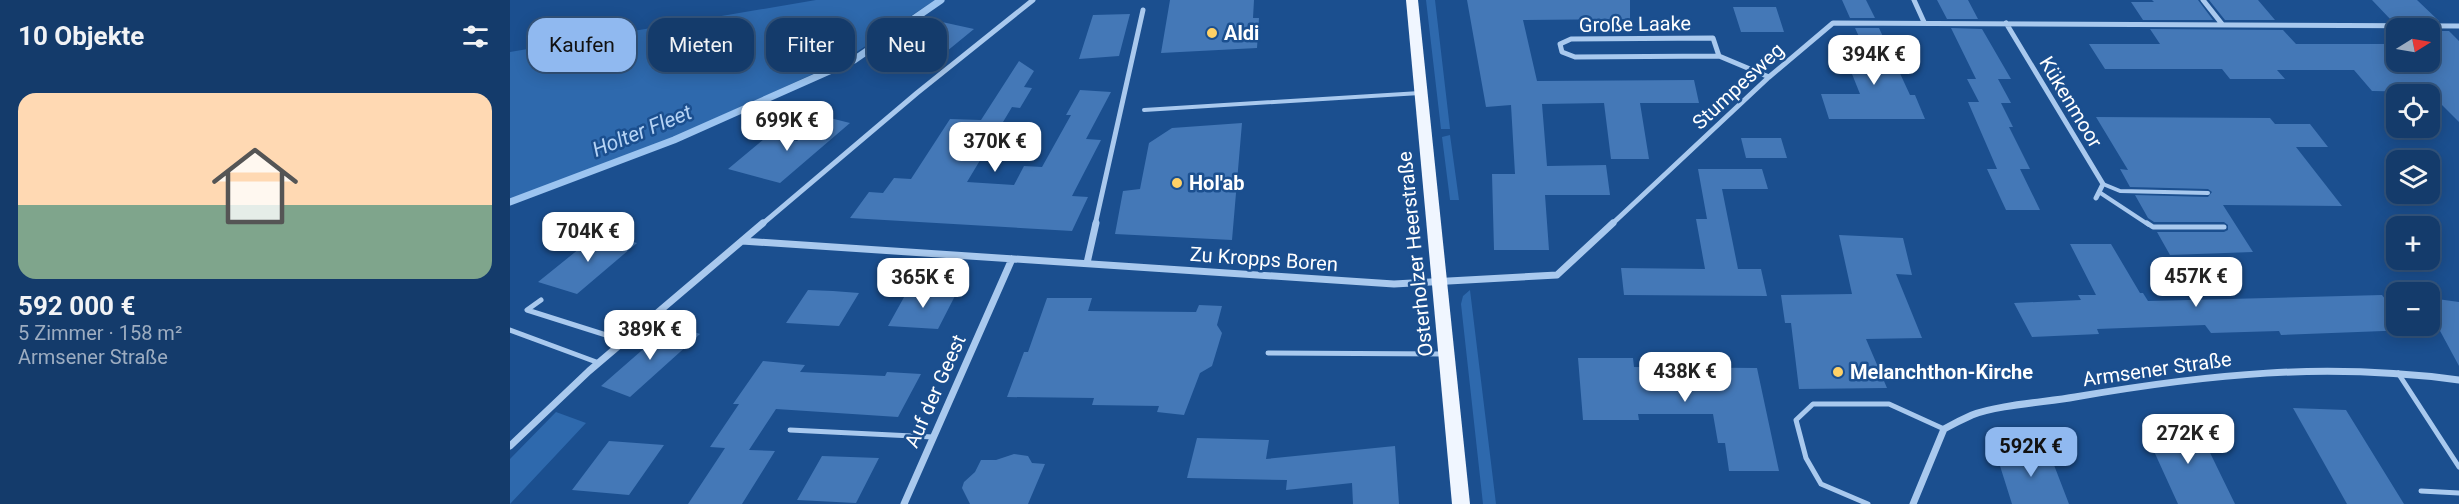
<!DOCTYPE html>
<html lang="de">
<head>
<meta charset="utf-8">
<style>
	body { margin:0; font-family:Roboto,sans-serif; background:#1d4271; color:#f1f3f6; height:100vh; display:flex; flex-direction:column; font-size:22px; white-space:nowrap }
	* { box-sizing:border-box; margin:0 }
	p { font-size:20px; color:#9dadc1 }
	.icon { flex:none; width:33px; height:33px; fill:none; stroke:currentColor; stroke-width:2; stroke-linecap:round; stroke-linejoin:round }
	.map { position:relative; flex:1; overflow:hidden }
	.details { display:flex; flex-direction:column; background:#143b6b; width:510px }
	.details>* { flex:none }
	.top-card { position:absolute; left:18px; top:18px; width:570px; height:54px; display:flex; gap:12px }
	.needle { width:39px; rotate:79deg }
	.fabs { position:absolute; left:1876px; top:18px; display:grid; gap:12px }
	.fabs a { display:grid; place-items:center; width:54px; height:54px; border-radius:12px; background:#143b6b; box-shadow:0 3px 15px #0003,0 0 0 2px #33557e; font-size:30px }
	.price { position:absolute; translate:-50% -51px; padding:0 14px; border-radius:12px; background:#fff; color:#222; font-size:20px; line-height:39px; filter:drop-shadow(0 2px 3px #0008) }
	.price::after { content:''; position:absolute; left:50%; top:36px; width:18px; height:14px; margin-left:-9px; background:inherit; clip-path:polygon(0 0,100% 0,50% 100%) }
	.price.current { background:#90b9f0; color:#111 }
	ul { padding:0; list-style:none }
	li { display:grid; align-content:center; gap:12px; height:318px; padding:0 18px }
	li span { display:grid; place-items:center; height:186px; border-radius:18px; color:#555 }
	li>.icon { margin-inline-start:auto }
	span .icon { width:108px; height:108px; fill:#fffc; stroke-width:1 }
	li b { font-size:26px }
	h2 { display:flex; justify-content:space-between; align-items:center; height:72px; padding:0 18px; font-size:26px }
	.chip { padding:0 21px; border-radius:18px; background:#143b6b; box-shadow:0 3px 15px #0003,0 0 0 2px #33557e; font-size:21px; line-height:54px }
	.chip.current { background:#90b9f0; color:#111 }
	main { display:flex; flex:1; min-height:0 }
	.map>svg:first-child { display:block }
	.green { fill:#2e69ad }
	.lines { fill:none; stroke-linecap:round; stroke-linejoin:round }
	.stream { stroke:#9cc4f0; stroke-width:7 }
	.building { fill:#4478b7 }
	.lane-far1 { stroke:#a9c9ee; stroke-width:4 }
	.lane { stroke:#a9c9ee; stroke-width:5 }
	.street-far1 { stroke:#a9c9ee; stroke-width:5 }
	.street { stroke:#a9c9ee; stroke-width:7 }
	.primary { fill:#f0f6ff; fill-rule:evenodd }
	.poi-dot { fill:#ffd166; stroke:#1b4f8f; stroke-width:2 }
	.labels { text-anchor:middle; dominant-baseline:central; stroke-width:5; stroke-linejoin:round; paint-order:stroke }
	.street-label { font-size:20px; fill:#fff; stroke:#1b4f8f }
	.poi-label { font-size:20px; font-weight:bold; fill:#fff; stroke:#1b4f8f; text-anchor:start }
	.water-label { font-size:21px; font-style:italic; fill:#b5d3f5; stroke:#1b4f8f }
</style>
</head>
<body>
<main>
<section class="details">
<h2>10 Objekte<svg class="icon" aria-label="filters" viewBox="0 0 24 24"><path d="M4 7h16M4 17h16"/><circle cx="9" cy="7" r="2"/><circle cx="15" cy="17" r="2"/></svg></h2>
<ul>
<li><span style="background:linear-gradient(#ffd9b3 60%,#7fa58c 0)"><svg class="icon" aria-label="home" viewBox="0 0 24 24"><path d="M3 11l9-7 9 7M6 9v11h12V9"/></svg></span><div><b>592 000 €</b><p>5 Zimmer · 158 m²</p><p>Armsener Straße</p></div></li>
</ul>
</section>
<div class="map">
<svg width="1949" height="504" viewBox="0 0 1949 504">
	<rect width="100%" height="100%" fill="#1b4f8f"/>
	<path class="green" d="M306 0H425L336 59 134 151 0 199V52Z
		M916 0H925L940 129H931Z
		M940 135 949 200H940L932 137Z
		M960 290 986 504H973L951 304 953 296Z
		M46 412 76 423 0 504V459Z"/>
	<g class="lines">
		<path class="stream" d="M0 202 164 140 344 60 431 0"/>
	</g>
	<path class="building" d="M660 0H744L743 18H749L747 48 651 53Z
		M957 0H1120V19L1013 20 1027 81 1184 80 1189 103H1130L1139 159H1101L1094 103 1032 104 1037 166 1096 165 1100 195H1035L1039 250H984L982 174H1005L1001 105 976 107Z
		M1332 0H1356L1365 18H1340Z
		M1427 0H1458L1468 19H1437Z
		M1642 0H1688L1703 20H1633L1621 2H1644Z
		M1699 0H1748L1765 20H1715Z
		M1862 0H1907L1929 21H1882Z
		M1223 7H1266L1274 32H1231Z
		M620 14 609 56 569 59 583 15Z
		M432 22 464 29 431 56 399 47Z
		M1345 28H1369L1400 95H1405L1415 119H1319L1311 94H1350L1334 54H1357Z
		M1441 28 1472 29 1501 79H1488L1501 103H1491L1503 127H1499L1520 169H1510L1530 210H1496L1477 169H1487L1458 102H1469L1457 79H1466Z
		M1640 29 1773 30 1786 44H1887V62H1920V31H1939L1949 41V122L1919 92 1862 91 1844 70H1767L1775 79H1720L1712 69H1595L1579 44H1650Z
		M509 61 524 71 514 87 522 88 510 108 502 107 457 182 504 185 514 166 532 167 561 115H556L570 90 601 92 576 139 591 140 562 196 578 197 562 231 340 218 359 192 373 193 384 178 401 179 440 119 471 120Z
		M316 117 340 123 270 183 218 169 260 134 287 141Z
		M1586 117 1760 118 1765 124H1800L1818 147H1786L1832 206 1713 205 1743 252 1660 255 1647 232H1714L1718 230V225L1714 222H1644L1638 218 1625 195 1698 197 1702 192 1698 189 1620 187 1610 169 1618 170Z
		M732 123 722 240 605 234 613 191 630 189 639 143 662 128Z
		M1231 138H1271L1277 158H1236Z
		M1188 169H1252L1258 189H1212L1228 269H1251L1257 296 1114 295 1111 268 1195 269 1186 219H1197Z
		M90 232 127 243 67 294 28 282Z
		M1329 235 1393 238 1402 275 1386 274 1412 338 1356 339 1377 388 1289 389 1281 323H1275L1271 295 1342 294Z
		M1560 244H1601L1630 293H1633L1638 301 1872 295 1887 314V326H1897L1900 330 1771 335 1769 331 1701 333 1695 325 1587 329 1589 334 1522 337 1504 303 1571 300 1568 295H1586Z
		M298 290 323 291 349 293 329 326 276 323Z
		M398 290 447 292 428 329 378 326Z
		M537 298H582L578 311 686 312 689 305 712 306 707 325 712 333 702 366 690 373 674 415 647 412 649 406 582 405 584 398 497 397 514 352H518Z
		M1920 298 1949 302V366L1929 329H1920Z
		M162 324 190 334 120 397 91 386Z
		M1068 358H1123L1124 367 1247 368 1269 471H1219L1215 443H1208L1203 414H1128L1129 420H1073Z
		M253 361 295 365 290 372 375 376 377 372 411 374 388 417 266 409 239 450 265 451 232 504H178L215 448 200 447 229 404H223Z
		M1783 408 1836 410 1894 504H1837Z
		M1632 425 1687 426 1725 504H1668Z
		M687 438 759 440 756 459 885 446 889 504H843L842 483 776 490 777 480 677 478Z
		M99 441 154 445 119 495 62 490Z
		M1485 450 1539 452 1559 504H1502Z
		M504 454 518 456 522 463 535 464 518 504H460L452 488 454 482 465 472 471 460H486Z
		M312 456 369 458 346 503 287 500Z"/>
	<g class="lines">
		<path class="lane-far1" d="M634 110 910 93
			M1593 184 1610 191 1698 193
			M1589 192 1639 225"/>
		<path class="lane" d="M1637 223 1643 227H1714
			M31 300 17 310 115 341
			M0 330 89 363
			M758 353 934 354
			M1888 373 1949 467
			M280 430 423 437
			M1911 491 1949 493
			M1358 504 1311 484 1296 458 1286 420 1303 404H1379L1434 429"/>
		<path class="street-far1" d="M1404 0 1414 22
			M1693 0 1712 24
			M1496 23 1593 184 1586 198
			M1203 38 1209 56 1065 57 1052 52 1050 44 1061 39Z
			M1209 56 1259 77
			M251 225 407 93 523 0
			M585 225 633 10
			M1101 225 1259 77 1323 23 1949 26"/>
		<path class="street" d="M232 241 884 284 1047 275 1103 223
			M577 263 586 223
			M0 446 79 371 253 223
			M394 504 502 259
			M1403 504 1434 429C1443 424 1453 419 1462 415 1487 405 1537 402 1565 397 1699 374 1814 362 1949 380"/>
		<path class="primary" d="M896 0H908L960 504H942Z"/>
	</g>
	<g class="poi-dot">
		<circle cx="702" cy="33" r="6"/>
		<circle cx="667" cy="183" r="6"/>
		<circle cx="1328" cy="372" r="6"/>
	</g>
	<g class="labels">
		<g class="street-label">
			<text transform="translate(1125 24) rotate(-1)">Große Laake</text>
			<text transform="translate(1228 86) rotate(-43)">Stumpesweg</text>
			<text transform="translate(1561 102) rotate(59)">Kükenmoor</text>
			<text transform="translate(905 254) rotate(-96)">Osterholzer Heerstraße</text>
			<text transform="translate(754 259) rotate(4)">Zu Kropps Boren</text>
			<text transform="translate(1647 369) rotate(-8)">Armsener Straße</text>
			<text transform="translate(425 391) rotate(-66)">Auf der Geest</text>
		</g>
		<g class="poi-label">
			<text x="714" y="33">Aldi</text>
			<text x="679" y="183">Hol'ab</text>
			<text x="1340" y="372">Melanchthon-Kirche</text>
		</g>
		<g class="water-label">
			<text transform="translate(132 131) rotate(-22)">Holter Fleet</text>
		</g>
	</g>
</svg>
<div class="fabs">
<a><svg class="needle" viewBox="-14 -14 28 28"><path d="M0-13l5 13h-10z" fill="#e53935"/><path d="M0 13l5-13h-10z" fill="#9dadc1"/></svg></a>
<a><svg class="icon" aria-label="locate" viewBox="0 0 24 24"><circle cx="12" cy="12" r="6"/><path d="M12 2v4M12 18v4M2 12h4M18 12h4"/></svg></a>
<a><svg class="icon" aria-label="layers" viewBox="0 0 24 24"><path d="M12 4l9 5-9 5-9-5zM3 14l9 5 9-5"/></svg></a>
<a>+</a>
<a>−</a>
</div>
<b class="price" style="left:1364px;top:86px">394K €</b>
<b class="price" style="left:277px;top:152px">699K €</b>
<b class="price" style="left:485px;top:173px">370K €</b>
<b class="price" style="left:78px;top:263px">704K €</b>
<b class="price" style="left:1686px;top:308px">457K €</b>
<b class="price" style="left:413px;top:309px">365K €</b>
<b class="price" style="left:140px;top:361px">389K €</b>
<b class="price" style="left:1175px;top:403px">438K €</b>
<b class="price" style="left:1678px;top:465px">272K €</b>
<b class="price current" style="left:1521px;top:478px">592K €</b>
<div class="top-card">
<a class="chip current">Kaufen</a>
<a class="chip">Mieten</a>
<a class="chip">Filter</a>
<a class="chip">Neu</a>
</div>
</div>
</main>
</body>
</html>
